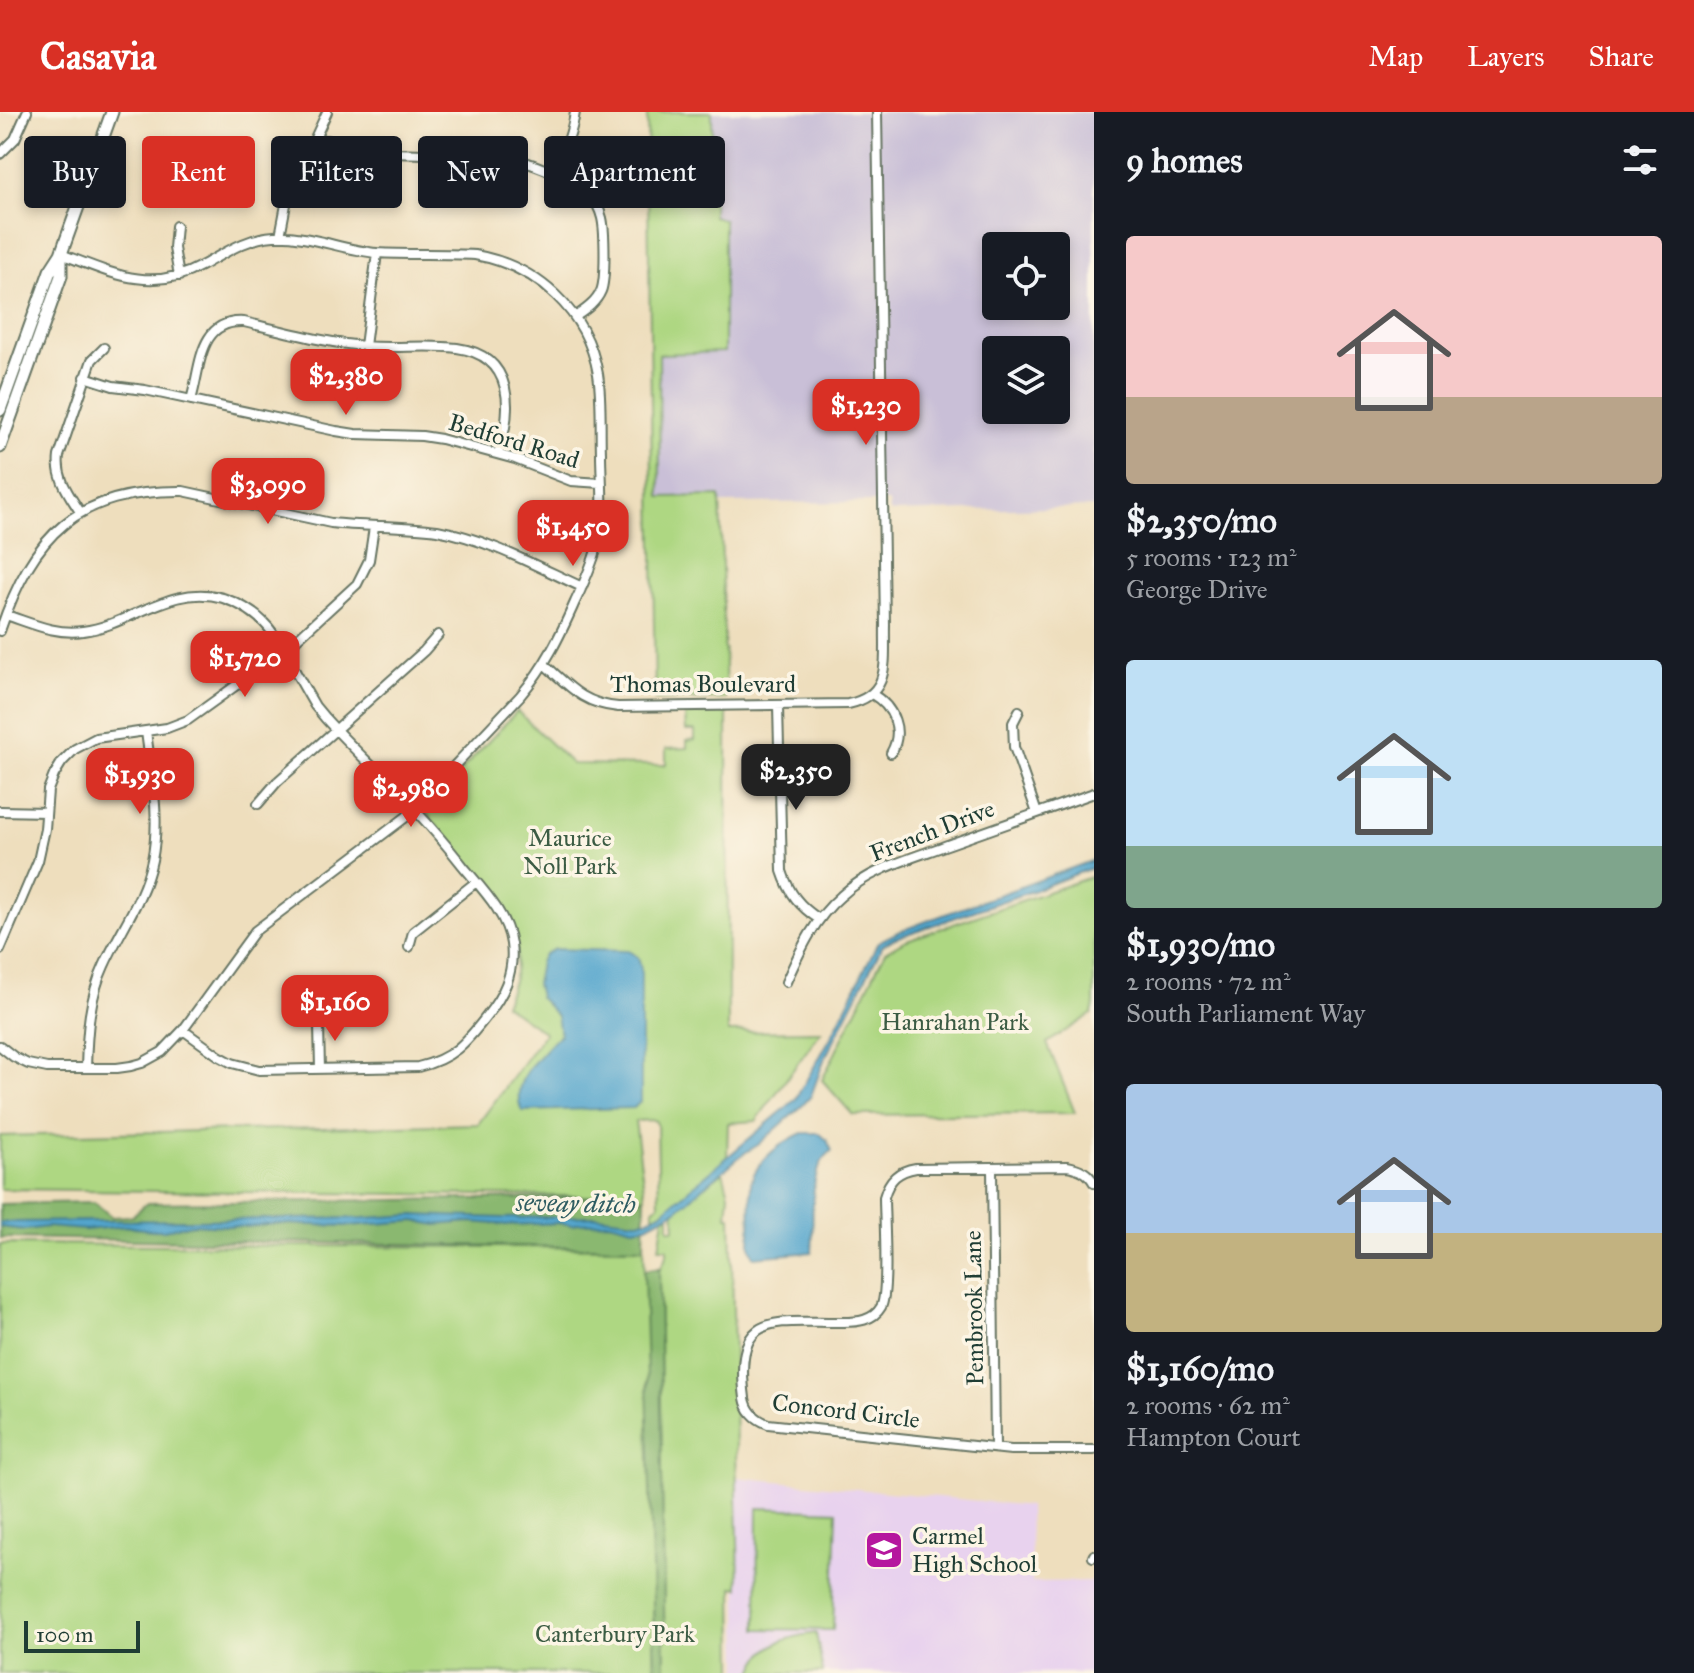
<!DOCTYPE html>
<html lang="en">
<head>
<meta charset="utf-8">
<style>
	body { margin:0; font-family:"IM FELL Great Primer",serif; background:#20242c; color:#f1f3f6; height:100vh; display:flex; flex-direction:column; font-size:30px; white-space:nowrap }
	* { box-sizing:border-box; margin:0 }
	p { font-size:26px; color:#9ea1a6 }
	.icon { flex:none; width:44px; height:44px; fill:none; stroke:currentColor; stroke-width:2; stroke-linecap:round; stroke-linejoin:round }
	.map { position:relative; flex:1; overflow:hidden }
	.side { display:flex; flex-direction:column; background:#171b24; width:600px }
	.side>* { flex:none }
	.top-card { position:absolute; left:24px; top:24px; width:760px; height:72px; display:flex; gap:16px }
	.controls { position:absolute; left:982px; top:120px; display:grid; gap:16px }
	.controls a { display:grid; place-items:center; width:88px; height:88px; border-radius:8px; background:#171b24; box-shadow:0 4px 12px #0003; font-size:40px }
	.scale { position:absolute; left:24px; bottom:20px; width:116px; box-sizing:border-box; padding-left:8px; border:4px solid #1f3d34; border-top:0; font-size:22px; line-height:28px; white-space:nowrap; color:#1f3d34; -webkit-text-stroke:6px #fcf5e5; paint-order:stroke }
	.price { position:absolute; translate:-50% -68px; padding:0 18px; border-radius:16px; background:#d93025; color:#fff; font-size:26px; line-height:52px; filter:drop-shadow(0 2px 4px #0008) }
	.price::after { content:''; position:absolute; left:50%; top:48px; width:24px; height:18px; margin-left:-12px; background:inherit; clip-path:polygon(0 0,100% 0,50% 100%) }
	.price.on { background:#222; color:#fff }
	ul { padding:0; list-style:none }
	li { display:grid; align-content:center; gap:16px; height:424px; padding:0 32px }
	li span { display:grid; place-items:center; height:248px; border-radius:8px; color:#555 }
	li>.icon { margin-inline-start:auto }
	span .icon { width:144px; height:144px; fill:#fffc; stroke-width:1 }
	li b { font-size:34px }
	h2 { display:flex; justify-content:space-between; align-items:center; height:96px; padding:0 32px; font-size:34px }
	.chip { padding:0 28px; border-radius:8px; background:#171b24; box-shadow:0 4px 12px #0003; font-size:28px; line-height:72px }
	.chip.on { background:#d93025; color:#fff }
	header { display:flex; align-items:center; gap:48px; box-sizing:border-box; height:112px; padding:0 40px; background:#d93025; color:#fff }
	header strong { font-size:38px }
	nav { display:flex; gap:44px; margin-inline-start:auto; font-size:28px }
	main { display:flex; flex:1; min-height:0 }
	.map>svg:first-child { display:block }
	.built { fill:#e8d2ee }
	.industrial { fill:#c9bfd7; fill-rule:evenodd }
	.green { fill:#aed782; stroke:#668a5b; stroke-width:2 }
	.forest { fill:#8ab870; stroke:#547a52; stroke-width:2 }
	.water { fill:#52a5cd; stroke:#387180; stroke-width:2 }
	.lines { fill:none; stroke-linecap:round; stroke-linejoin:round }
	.street-casing { stroke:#677564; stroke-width:12 }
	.secondary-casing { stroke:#677564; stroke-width:15 }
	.street { stroke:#fff; stroke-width:8 }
	.secondary { stroke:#fff; stroke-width:11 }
	.labels { text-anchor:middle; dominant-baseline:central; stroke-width:7; stroke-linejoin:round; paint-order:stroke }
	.street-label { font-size:24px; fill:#1f3d34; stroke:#fcf5e5 }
	.park-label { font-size:24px; fill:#3c5c44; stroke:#fcf5e5 }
	.poi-label { font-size:24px; fill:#1f3d34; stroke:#fcf5e5; text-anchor:start }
	.water-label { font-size:26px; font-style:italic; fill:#2e5c62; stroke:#fcf5e5 }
</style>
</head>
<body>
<header>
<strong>Casavia</strong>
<nav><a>Map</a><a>Layers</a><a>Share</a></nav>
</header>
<main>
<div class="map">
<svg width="1094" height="1561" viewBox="0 0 1094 1561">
	<rect width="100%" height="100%" fill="#fcf5e5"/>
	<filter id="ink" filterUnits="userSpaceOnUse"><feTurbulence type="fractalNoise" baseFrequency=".0125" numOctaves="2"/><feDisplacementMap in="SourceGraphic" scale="16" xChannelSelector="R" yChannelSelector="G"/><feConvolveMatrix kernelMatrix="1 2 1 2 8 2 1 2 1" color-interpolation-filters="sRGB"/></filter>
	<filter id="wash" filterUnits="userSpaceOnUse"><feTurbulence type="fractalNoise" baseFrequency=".006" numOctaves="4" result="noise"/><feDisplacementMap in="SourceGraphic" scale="32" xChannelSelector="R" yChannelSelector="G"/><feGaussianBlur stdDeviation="1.8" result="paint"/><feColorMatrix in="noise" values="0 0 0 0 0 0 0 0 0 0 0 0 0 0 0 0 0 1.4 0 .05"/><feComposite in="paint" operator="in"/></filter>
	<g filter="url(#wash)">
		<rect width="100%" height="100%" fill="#eedebd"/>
		<path class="built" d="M736 1365 1029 1394 1032 1470 1094 1469V1561H739Z"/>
		<path class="industrial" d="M712 0H1094V395L890 400 889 390 721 391 720 384 660 386 659 241 724 240 713 104ZM996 134H1056V194H996ZM996 238H1056V298H996Z"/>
		<path class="green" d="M647 0H712L713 104 724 108V240L659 242 660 385 720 384 726 587 655 588Z
			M517 599 572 652 656 653H666V637L687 636V629L695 628V619H686L685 602 727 600 728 920 821 919 756 1009 728 1011 727 1046 661 1101 654 1105V1096L659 1092 657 1012 655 1008 635 1009 645 1085 0 1077V1024L478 1012 545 921 504 892C532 836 510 806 475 762 458 741 441 719 424 698Z
			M1094 764V893L1092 902 1047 931 1075 1001 853 1003 822 968 885 840 904 829Z
			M723 1060 729 1082 727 1104H731L739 1476 733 1475 734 1559 732 1561H665L659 1159 667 1143V1136H659L664 1106 669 1103V1117H675L674 1099Z
			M0 1132 644 1136 655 1561H0Z
			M758 1396 837 1399 833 1518 757 1517Z
			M816 1521 823 1561H753C762 1531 788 1525 816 1521Z"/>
		<path class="forest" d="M645 1085 644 1136 0 1126V1092L94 1090 112 1105 132 1104 147 1091Z
			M660 1156 659 1159 665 1561H655L644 1159 649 1157Z"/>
		<path class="water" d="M1094 748V755L1035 778 895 826 882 834 824 948 811 984 802 994 758 1033 743 1042 677 1098 647 1114 633 1116 610 1110 578 1111 573 1113 561 1111 508 1113 471 1110 437 1113 415 1109 348 1114 276 1112 247 1115 192 1112 164 1118H149L126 1114 85 1118 47 1115 25 1118 0 1115V1111L9 1110 364 1106 414 1103 504 1106 597 1104 636 1109 647 1108 661 1101 795 988 830 927 878 830 898 820 935 806Z
			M555 837 628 839 638 845 641 857V989L634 996 522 999C508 969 541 943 560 922L557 904 539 885 536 872 540 850 544 842Z
			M802 1021H819L827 1028 832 1039C805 1057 815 1110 812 1140L754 1145 750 1135 751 1070C757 1048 782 1030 802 1021Z"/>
	</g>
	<g filter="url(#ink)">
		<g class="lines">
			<defs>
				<path id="street" d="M316 26 389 41 501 44C525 48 574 66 590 84 596 90 600 98 602 106 605 119 606 167 601 179 596 191 585 198 575 205
					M0 42 15 27 27 0
					M554 62C564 42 572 23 575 0
					M176 114 174 136 179 164
					M280 124 287 87 327 0
					M365 234 377 141
					M85 265 113 274 145 278 336 319 355 322 422 324 441 327 515 347 571 369 601 371
					M191 288C201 256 198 207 244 210 284 219 325 231 365 234 395 237 427 232 457 236 515 244 513 298 498 342
					M80 400C69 382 56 366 59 344L92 248 104 236
					M6 503C31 511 55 523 83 519 131 513 171 471 223 486 241 492 256 501 268 515 275 523 280 533 285 541 295 559 305 577 315 594L325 606C354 638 386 667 415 698 432 716 448 735 463 754 482 777 507 802 511 832 515 861 503 884 486 905 465 932 452 947 418 955L259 958 232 951 219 944 183 918
					M0 519C33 422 77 378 183 379L331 411C366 415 402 413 437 418 487 427 536 454 582 475
					M544 552C569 574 583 592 618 595L848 592C892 583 884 549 885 513L877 0
					M872 582C894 595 904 619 891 641
					M778 594 782 759C789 781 800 795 819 807
					M1019 599 1013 611 1014 635 1037 701
					M258 692 277 670 424 539 438 523
					M0 699 46 700
					M409 835 413 820 476 770
					M0 838 38 749 45 717 48 678 54 663 62 650 75 637 96 626 167 616 188 608 284 539 357 472 369 448 374 415
					M786 870C800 839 814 807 841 784 871 756 913 746 950 732 998 715 1046 698 1094 681
					M0 934 14 945 28 952 47 956H117L131 954 142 951 162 940 183 918 255 819 406 705 520 584C546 553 559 526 575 490 585 469 594 449 599 427 605 399 601 369 601 341 600 315 602 288 598 262 587 199 537 154 475 143 442 141 409 143 377 141 342 138 308 122 274 124 246 126 225 141 201 154 151 182 109 160 61 142
					M86 956C87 921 89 886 104 854 120 818 144 787 152 748 161 705 151 662 146 619
					M320 957 319 913 328 899
					M992 1056 995 1336
					M1094 1071C1088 1060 1079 1056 1067 1054L916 1056C898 1059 889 1067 884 1085 884 1106 889 1181 881 1195 873 1209 857 1210 843 1210 776 1211 733 1196 745 1286 747 1299 755 1307 768 1312L1011 1338H1094
					M1093 1445 1094 1443"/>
				<path id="secondary" d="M0 298 50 159 61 142 112 0
					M0 335 61 164V143"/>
			</defs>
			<use href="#street" class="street-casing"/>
			<use href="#secondary" class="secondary-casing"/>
			<use href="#street" class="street"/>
			<use href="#secondary" class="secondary"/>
		</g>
	</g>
	<defs>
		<symbol id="school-square" viewBox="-11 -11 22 22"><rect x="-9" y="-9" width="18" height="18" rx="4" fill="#b5179e" stroke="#fcf5e5"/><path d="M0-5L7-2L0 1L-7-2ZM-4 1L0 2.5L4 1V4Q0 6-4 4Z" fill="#fff"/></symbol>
	</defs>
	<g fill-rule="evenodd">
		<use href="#school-square" x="862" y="1416" width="44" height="44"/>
	</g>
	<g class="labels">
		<g class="street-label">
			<text transform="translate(514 329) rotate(17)">Bedford Road</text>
			<text x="703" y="572">Thomas Boulevard</text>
			<text transform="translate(932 719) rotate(-21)">French Drive</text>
			<text transform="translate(974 1196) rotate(-91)">Pembrook Lane</text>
			<text transform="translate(846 1299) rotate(7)">Concord Circle</text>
		</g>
		<g class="park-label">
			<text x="570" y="726">Maurice<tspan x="570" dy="28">Noll Park</tspan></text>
			<text x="955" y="910">Hanrahan Park</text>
			<text x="615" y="1522">Canterbury Park</text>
		</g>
		<g class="poi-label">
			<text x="912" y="1424">Carmel<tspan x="912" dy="28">High School</tspan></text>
		</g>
		<g class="water-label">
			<text transform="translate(576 1091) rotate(1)">seveay ditch</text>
		</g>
	</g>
</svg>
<div class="controls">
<a><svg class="icon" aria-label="locate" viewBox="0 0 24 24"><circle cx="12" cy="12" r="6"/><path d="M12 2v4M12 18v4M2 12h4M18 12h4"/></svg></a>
<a><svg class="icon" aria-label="layers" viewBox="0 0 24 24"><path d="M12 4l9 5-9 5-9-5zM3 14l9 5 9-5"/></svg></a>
</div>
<div class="scale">100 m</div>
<b class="price" style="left:346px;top:305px">$2,380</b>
<b class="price" style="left:866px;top:335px">$1,230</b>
<b class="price" style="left:268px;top:414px">$3,090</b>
<b class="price" style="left:573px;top:456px">$1,450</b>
<b class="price" style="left:245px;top:587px">$1,720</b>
<b class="price on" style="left:796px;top:700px">$2,350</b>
<b class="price" style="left:140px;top:704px">$1,930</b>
<b class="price" style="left:411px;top:717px">$2,980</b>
<b class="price" style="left:335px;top:931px">$1,160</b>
<div class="top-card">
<a class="chip">Buy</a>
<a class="chip on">Rent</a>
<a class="chip">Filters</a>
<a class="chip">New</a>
<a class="chip">Apartment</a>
</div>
</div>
<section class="side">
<h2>9 homes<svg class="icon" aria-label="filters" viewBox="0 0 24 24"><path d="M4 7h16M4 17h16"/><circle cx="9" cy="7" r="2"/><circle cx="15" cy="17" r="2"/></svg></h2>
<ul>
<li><span style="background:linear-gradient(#f6c9c9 65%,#b9a48a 0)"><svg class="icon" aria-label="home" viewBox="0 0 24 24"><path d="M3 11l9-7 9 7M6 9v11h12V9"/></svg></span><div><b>$2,350/mo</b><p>5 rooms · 123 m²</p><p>George Drive</p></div></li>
<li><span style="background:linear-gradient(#bfe0f5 75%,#7fa58c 0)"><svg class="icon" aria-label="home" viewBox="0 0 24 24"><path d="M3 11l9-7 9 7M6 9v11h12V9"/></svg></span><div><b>$1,930/mo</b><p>2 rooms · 72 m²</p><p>South Parliament Way</p></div></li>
<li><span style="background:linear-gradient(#a9c7e8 60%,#c2b280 0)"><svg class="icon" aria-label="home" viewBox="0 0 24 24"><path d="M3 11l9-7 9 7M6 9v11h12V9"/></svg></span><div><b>$1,160/mo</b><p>2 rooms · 62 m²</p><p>Hampton Court</p></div></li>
</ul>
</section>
</main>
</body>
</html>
